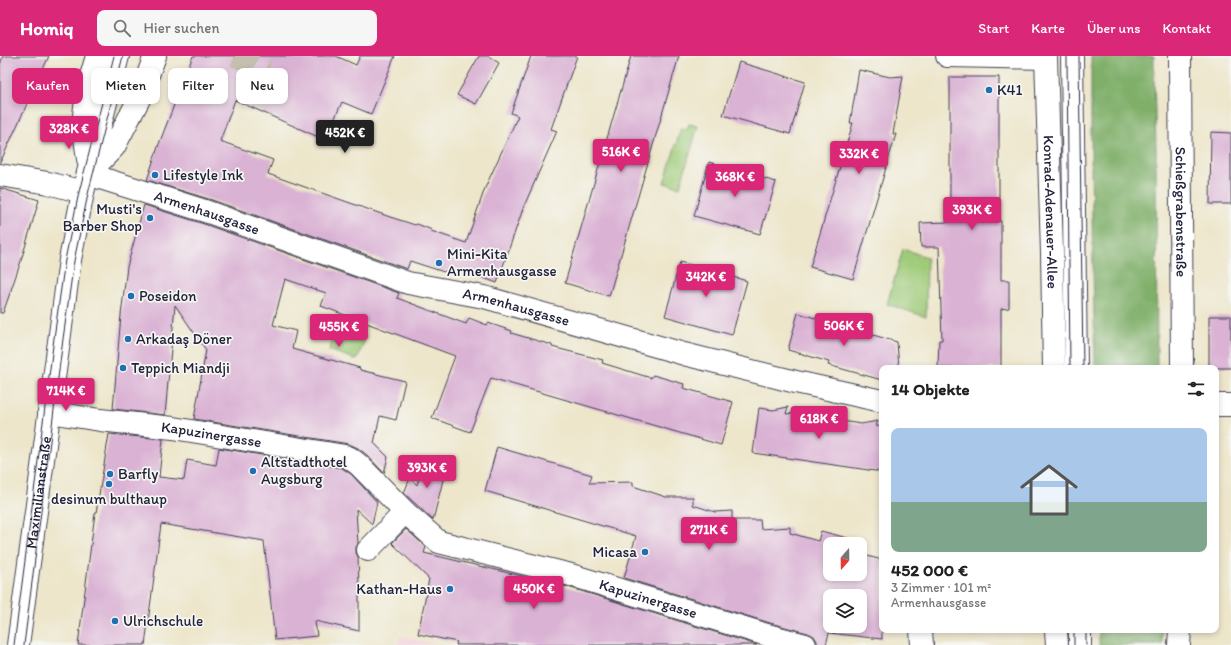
<!DOCTYPE html>
<html lang="de">
<head>
<meta charset="utf-8">
<style>
	body { margin:0; font-family:Itim,sans-serif; background:#f6f6f6; color:#222; height:100vh; display:flex; flex-direction:column; font-size:15px; white-space:nowrap }
	* { box-sizing:border-box; margin:0 }
	p { font-size:13px; color:#767676 }
	.icon { flex:none; width:22px; height:22px; fill:none; stroke:currentColor; stroke-width:2; stroke-linecap:round; stroke-linejoin:round }
	.map { position:relative; flex:1; overflow:hidden }
	.drawer { position:absolute; left:879px; top:309px; width:340px; height:268px; display:flex; flex-direction:column; background:#fff; border-radius:8px; box-shadow:0 2px 6px #0003 }
	.drawer>* { flex:none }
	.top-card { position:absolute; left:12px; top:12px; width:380px; height:36px; display:flex; gap:8px }
	.needle { width:26px; rotate:200deg }
	.buttons { position:absolute; left:823px; top:481px; display:grid; gap:8px }
	.buttons a { display:grid; place-items:center; width:44px; height:44px; border-radius:8px; background:#fff; box-shadow:0 2px 6px #0003; font-size:20px }
	.price { position:absolute; translate:-50% -34px; padding:0 9px; border-radius:4px; background:#db2777; color:#fff; font-size:13px; line-height:26px; filter:drop-shadow(0 1px 2px #0008) }
	.price::after { content:''; position:absolute; left:50%; top:24px; width:12px; height:9px; margin-left:-6px; background:inherit; clip-path:polygon(0 0,100% 0,50% 100%) }
	.price.active { background:#222; color:#fff }
	ul { padding:0; list-style:none }
	li { display:grid; align-content:center; gap:8px; height:212px; padding:0 12px }
	li span { display:grid; place-items:center; height:124px; border-radius:8px; color:#555 }
	li>.icon { margin-inline-start:auto }
	span .icon { width:72px; height:72px; fill:#fffc; stroke-width:1 }
	li b { font-size:17px }
	h2 { display:flex; justify-content:space-between; align-items:center; height:48px; padding:0 12px; font-size:17px }
	.chip { padding:0 14px; border-radius:8px; background:#fff; box-shadow:0 2px 6px #0003; font-size:14px; line-height:36px }
	.chip.active { background:#db2777; color:#fff }
	header { display:flex; align-items:center; gap:24px; box-sizing:border-box; height:56px; padding:0 20px; background:#db2777; color:#fff }
	header strong { font-size:19px }
	nav { display:flex; gap:22px; margin-inline-start:auto; font-size:14px }
	.search { width:280px; height:36px; background:#f6f6f6; display:flex; align-items:center; gap:10px; box-sizing:border-box; padding:0 14px; border-radius:8px; color:#767676; font-size:15px }
	.map>svg:first-child { display:block }
	.built { fill:#f4cfdc }
	.green { fill:#9fcb79; stroke:#60765a }
	.forest { fill:#7faf69; stroke:#506852 }
	.building { fill:#dab2d4; fill-rule:evenodd }
	.lines { fill:none; stroke-linecap:round; stroke-linejoin:round }
	.minor-tunnel { stroke:#c4bfae; stroke-width:22; stroke-dasharray:22 11; stroke-linecap:butt }
	.minor-casing { stroke:#403f51; stroke-width:24 }
	.major-casing { stroke:#403f51; stroke-width:24 }
	.minor { stroke:#fff; stroke-width:22 }
	.major { stroke:#fff; stroke-width:22 }
	.tram { stroke:#22223b; stroke-width:1 }
	.poi-dot { fill:#1f6fb2; stroke:#f6f6f2; stroke-width:1.5 }
	.labels { text-anchor:middle; dominant-baseline:central; stroke-width:3.5; stroke-linejoin:round; paint-order:stroke }
	.poi-label { font-size:15px; fill:#22223b; stroke:#f6f6f2; text-anchor:start }
	.street-label { font-size:15px; fill:#22223b; stroke:#f6f6f2 }
</style>
</head>
<body>
<header>
<strong>Homiq</strong>
<div class="search"><svg class="icon" aria-label="search" viewBox="0 0 24 24"><circle cx="10" cy="10" r="6"/><path d="M15 15l6 6"/></svg>Hier suchen</div>
<nav><a>Start</a><a>Karte</a><a>Über uns</a><a>Kontakt</a></nav>
</header>
<div class="map">
<svg width="1231" height="589" viewBox="0 0 1231 589">
	<rect width="100%" height="100%" fill="#f6f6f2"/>
	<filter id="ink" filterUnits="userSpaceOnUse"><feTurbulence type="fractalNoise" baseFrequency=".025" numOctaves="2"/><feDisplacementMap in="SourceGraphic" scale="8" xChannelSelector="R" yChannelSelector="G"/><feConvolveMatrix kernelMatrix="1 2 1 2 8 2 1 2 1" color-interpolation-filters="sRGB"/></filter>
	<filter id="wash" filterUnits="userSpaceOnUse"><feTurbulence type="fractalNoise" baseFrequency=".012" numOctaves="4" result="noise"/><feDisplacementMap in="SourceGraphic" scale="16" xChannelSelector="R" yChannelSelector="G"/><feGaussianBlur stdDeviation="0.9" result="paint"/><feColorMatrix in="noise" values="0 0 0 0 0 0 0 0 0 0 0 0 0 0 0 0 0 1.4 0 .05"/><feComposite in="paint" operator="in"/></filter>
	<g filter="url(#wash)">
		<rect width="100%" height="100%" fill="#ede6cb"/>
		<path class="built" d="M400 580 435 589H398Z"/>
		<path class="green" d="M689 68 698 70 680 131 664 127 681 72 687 73Z
			M903 193 927 201 926 261 887 248Z
			M340 265 353 271 352 276 366 281 357 304 329 294Z"/>
		<path class="forest" d="M1091 0H1154V20L1156 91 1157 312H1095L1091 112Z
			M1100 574H1162V589H1099V576Z"/>
		<g id="blocks">
			<path class="building" d="M3 0H49L0 107V9Z
				M193 0H336L356 9 360 0H395L371 58 342 46 325 84 235 44 220 85 273 104 268 118 390 161 415 169 417 168 432 174 431 175 466 187 485 132 518 60 511 57 531 0H577L551 73 557 75 524 150 497 227 457 212 456 216 446 214 444 216 410 205 407 213 212 144 147 124 159 88Z
				M479 0H488L499 7 476 48 457 39Z
				M631 0H679L609 240 565 227Z
				M739 6 805 26 790 78 723 59Z
				M859 14 890 21 903 20 893 78H896L853 223 810 211 853 67H850Z
				M950 21H999V165H1001V224H1009V252L1001 253V312H938L939 284H942L939 191H921L920 167 950 166Z
				M1211 76 1231 77V148H1210Z
				M709 106 776 126 760 178 694 160Z
				M0 132 39 144 20 208 3 257H0Z
				M144 149 204 168 399 237 397 242 466 268 469 262 487 269 488 267 512 275 511 277 552 289V291L603 304 602 307 651 322 653 319 684 328 683 332 733 346 721 389 491 322 470 376 432 362 455 300 321 250 326 237 285 223 273 269 296 275 292 293 360 312V314L405 325 396 364 380 360 374 387 388 401 384 417 367 399 358 392 349 388 194 363 206 294 175 249 165 359 113 353 121 259 127 211Z
				M680 206 747 225 732 279 665 260Z
				M798 257 897 286 899 312H882V324L828 309 829 306 788 294Z
				M1209 260H1231V312H1209Z
				M788 351 786 358 811 355 809 362 830 358 829 363 861 368 878 365 876 370 882 371V416L753 397 759 352 773 354Z
				M109 378 163 383 159 421 184 424 187 404 216 409 219 392 342 412 351 418 377 446 372 468 356 453 358 488 356 491V497L358 501 359 529V575L315 565 317 580 275 584 264 485 161 468 145 589H78L95 457H96Z
				M497 391 592 419 589 427 633 426V430L666 441H693V449L715 456 732 455V464H760L761 473 790 471V477L818 485 821 475 851 483V488H830V518H860V498L882 504V583L829 577 826 589H817V585L814 580 808 577 770 567 624 522 636 480 485 435ZM830 540H860V570H830Z
				M423 408 446 412 433 464 404 437 410 422 417 429Z
				M406 473 426 491 424 497 568 531 757 589H456L457 586 418 578 429 523 392 487Z"/>
		</g>
	</g>
	<g filter="url(#ink)">
		<use href="#blocks" fill-opacity="0" stroke="#403f51" stroke-width="1"/>
		<g class="lines">
			<path class="minor-tunnel" d="M235 0 268 15"/>
			<defs>
				<g id="minor">
					<path d="M947 0 1046 2"/>
					<path id="s1" d="M1046 0 1052 197 1054 312"/>
					<path d="M1072 0 1076 312"/>
					<path d="M88 103 83 68 87 34 97 0"/>
					<path d="M89 117 114 91 139 43 155 0"/>
					<path id="s2" d="M88 118 208 156 408 227 484 241 684 298 796 326 882 345"/>
					<path d="M0 119 48 127 83 136"/>
					<path d="M1216 349H1231"/>
					<path id="s3" d="M49 356 100 364 173 372 345 400 350 402 359 409 405 456 439 486 571 519 767 579 805 589"/>
					<path d="M368 494 405 456"/>
					<path d="M921 574 922 589"/>
					<path d="M1056 574 1057 589"/>
					<path d="M1080 574V589"/>
					<path id="s4" d="M18 589 70 204 83 136 118 0"/>
				</g>
				<g id="major">
					<path id="s5" d="M1180 0 1182 312"/>
					<path d="M1179 589 1180 574"/>
				</g>
			</defs>
			<use href="#minor" class="minor-casing"/>
			<use href="#major" class="major-casing"/>
			<use href="#minor" class="minor"/>
			<use href="#major" class="major"/>
			<path class="tram" d="M1067 0 1070 312
				M1079 0 1083 312
				M1074 574V589
				M1086 574V589
				M14 589 54 282 65 204 79 136 114 0
				M24 589 63 283 74 205 88 138 123 0"/>
		</g>
	</g>
	<g class="poi-dot">
		<circle cx="989" cy="34" r="4"/>
		<circle cx="155" cy="119" r="4"/>
		<circle cx="150" cy="162" r="4"/>
		<circle cx="439" cy="207" r="4"/>
		<circle cx="131" cy="240" r="4"/>
		<circle cx="128" cy="283" r="4"/>
		<circle cx="123" cy="312" r="4"/>
		<circle cx="253" cy="415" r="4"/>
		<circle cx="110" cy="418" r="4"/>
		<circle cx="109" cy="428" r="4"/>
		<circle cx="645" cy="496" r="4"/>
		<circle cx="450" cy="533" r="4"/>
		<circle cx="115" cy="565" r="4"/>
	</g>
	<g class="labels">
		<g class="poi-label">
			<text x="997" y="34">K41</text>
			<text x="163" y="119">Lifestyle Ink</text>
			<text x="142" y="153" text-anchor="end">Musti's<tspan x="142" dy="17">Barber Shop</tspan></text>
			<text x="447" y="198">Mini-Kita<tspan x="447" dy="17">Armenhausgasse</tspan></text>
			<text x="139" y="240">Poseidon</text>
			<text x="136" y="283">Arkadaş Döner</text>
			<text x="131" y="312">Teppich Miandji</text>
			<text x="261" y="406">Altstadthotel<tspan x="261" dy="17">Augsburg</tspan></text>
			<text x="118" y="418">Barfly</text>
			<text x="109" y="443" text-anchor="middle">desinum bulthaup</text>
			<text x="637" y="496" text-anchor="end">Micasa</text>
			<text x="442" y="533" text-anchor="end">Kathan-Haus</text>
			<text x="123" y="565">Ulrichschule</text>
		</g>
		<g class="street-label">
			<text stroke="none"><textPath href="#s1" startOffset="156">Konrad-Adenauer-Allee</textPath></text>
			<text stroke="none"><textPath href="#s5" startOffset="156">Schießgrabenstraße</textPath></text>
			<text stroke="none"><textPath href="#s2" startOffset="125">Armenhausgasse</textPath></text>
			<text stroke="none"><textPath href="#s2" startOffset="449">Armenhausgasse</textPath></text>
			<text stroke="none"><textPath href="#s3" startOffset="164">Kapuzinergasse</textPath></text>
			<text stroke="none"><textPath href="#s4" startOffset="154">Maximilianstraße</textPath></text>
			<text stroke="none"><textPath href="#s3" startOffset="644">Kapuzinergasse</textPath></text>
		</g>
	</g>
</svg>
<div class="buttons">
<a><svg class="needle" viewBox="-14 -14 28 28"><path d="M0-13l5 13h-10z" fill="#e53935"/><path d="M0 13l5-13h-10z" fill="#767676"/></svg></a>
<a><svg class="icon" aria-label="layers" viewBox="0 0 24 24"><path d="M12 4l9 5-9 5-9-5zM3 14l9 5 9-5"/></svg></a>
</div>
<b class="price" style="left:69px;top:94px">328K €</b>
<b class="price active" style="left:345px;top:98px">452K €</b>
<b class="price" style="left:621px;top:117px">516K €</b>
<b class="price" style="left:859px;top:119px">332K €</b>
<b class="price" style="left:735px;top:142px">368K €</b>
<b class="price" style="left:972px;top:175px">393K €</b>
<b class="price" style="left:706px;top:242px">342K €</b>
<b class="price" style="left:844px;top:291px">506K €</b>
<b class="price" style="left:339px;top:292px">455K €</b>
<b class="price" style="left:66px;top:356px">714K €</b>
<b class="price" style="left:819px;top:384px">618K €</b>
<b class="price" style="left:427px;top:433px">393K €</b>
<b class="price" style="left:709px;top:495px">271K €</b>
<b class="price" style="left:534px;top:554px">450K €</b>
<div class="top-card">
<a class="chip active">Kaufen</a>
<a class="chip">Mieten</a>
<a class="chip">Filter</a>
<a class="chip">Neu</a>
</div>
<section class="drawer">
<h2>14 Objekte<svg class="icon" aria-label="filters" viewBox="0 0 24 24"><path d="M4 7h16M4 17h16"/><circle cx="9" cy="7" r="2"/><circle cx="15" cy="17" r="2"/></svg></h2>
<ul>
<li><span style="background:linear-gradient(#a9c7e8 60%,#7fa58c 0)"><svg class="icon" aria-label="home" viewBox="0 0 24 24"><path d="M3 11l9-7 9 7M6 9v11h12V9"/></svg></span><div><b>452 000 €</b><p>3 Zimmer · 101 m²</p><p>Armenhausgasse</p></div></li>
</ul>
</section>
</div>
</body>
</html>
